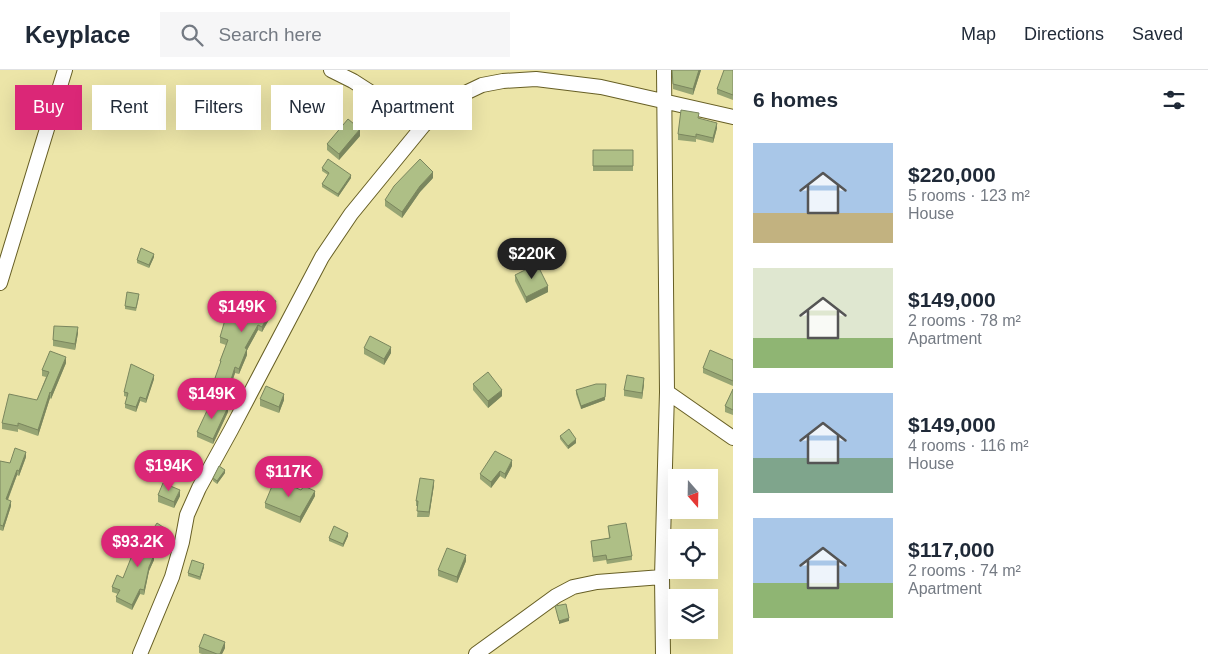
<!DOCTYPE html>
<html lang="en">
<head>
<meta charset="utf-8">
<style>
	body { margin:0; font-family:Helvetica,sans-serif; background:#f6f6f7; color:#1f2937; height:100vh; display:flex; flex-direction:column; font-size:19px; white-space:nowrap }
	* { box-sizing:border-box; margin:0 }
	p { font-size:16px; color:#747a83 }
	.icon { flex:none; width:28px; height:28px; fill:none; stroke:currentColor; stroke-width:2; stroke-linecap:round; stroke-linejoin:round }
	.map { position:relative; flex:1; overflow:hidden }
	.drawer { display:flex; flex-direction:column; background:#fff; width:475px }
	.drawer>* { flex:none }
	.banner { position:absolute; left:15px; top:15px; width:475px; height:45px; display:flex; gap:10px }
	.needle { width:32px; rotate:160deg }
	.tools { position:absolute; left:668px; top:399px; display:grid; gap:10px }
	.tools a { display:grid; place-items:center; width:50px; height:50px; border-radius:0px; background:#fff; box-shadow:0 5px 20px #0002; font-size:25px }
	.price { position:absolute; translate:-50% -42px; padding:0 11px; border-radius:18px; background:#db2777; color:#fff; font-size:16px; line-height:32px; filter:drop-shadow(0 1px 2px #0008) }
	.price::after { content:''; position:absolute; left:50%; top:30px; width:15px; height:11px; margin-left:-8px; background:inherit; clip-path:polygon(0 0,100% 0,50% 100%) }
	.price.active { background:#222; color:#fff }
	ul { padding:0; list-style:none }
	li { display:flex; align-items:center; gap:15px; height:125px; padding:0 20px }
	li span { display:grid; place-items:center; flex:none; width:140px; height:100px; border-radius:0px; color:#555 }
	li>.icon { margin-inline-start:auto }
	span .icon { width:60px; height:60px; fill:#fffc; stroke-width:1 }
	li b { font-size:21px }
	h2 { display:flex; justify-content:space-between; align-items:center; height:60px; padding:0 20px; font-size:21px }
	.pill { padding:0 18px; border-radius:0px; background:#fff; box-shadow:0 5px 20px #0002; font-size:18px; line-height:45px }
	.pill.active { background:#db2777; color:#fff }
	header { display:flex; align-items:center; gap:30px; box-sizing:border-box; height:70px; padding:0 25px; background:#fff; border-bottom:1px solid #e0e1e3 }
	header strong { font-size:24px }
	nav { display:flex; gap:28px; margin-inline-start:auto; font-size:18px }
	.search { width:350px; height:45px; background:#f6f6f7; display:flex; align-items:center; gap:12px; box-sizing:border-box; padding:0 18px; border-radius:0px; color:#747a83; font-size:19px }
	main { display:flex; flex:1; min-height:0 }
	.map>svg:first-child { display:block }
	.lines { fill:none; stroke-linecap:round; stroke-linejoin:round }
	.minor-casing { stroke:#675f25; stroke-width:16 }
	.minor { stroke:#fff; stroke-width:14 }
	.wall { fill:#96a473 }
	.shaded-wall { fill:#7a865e }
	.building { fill:#aebf86; stroke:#7a865e }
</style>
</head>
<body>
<header>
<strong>Keyplace</strong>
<div class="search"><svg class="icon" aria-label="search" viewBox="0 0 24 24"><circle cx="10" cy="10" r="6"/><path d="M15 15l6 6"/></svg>Search here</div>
<nav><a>Map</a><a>Directions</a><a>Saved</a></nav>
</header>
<main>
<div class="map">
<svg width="733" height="584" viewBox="0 0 733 584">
	<rect width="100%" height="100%" fill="#ece5a8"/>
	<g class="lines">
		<defs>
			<path id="minor" d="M331 0 353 11 423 56
				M0 213 65 0
				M667 322 733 368
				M140 584 172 507 182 472 187 445 199 418 231 360 322 187 351 144 423 56 442 38 461 25 482 15 503 11 536 9 601 17 733 47
				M476 584 556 526 573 517 597 512 662 507
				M663 584 662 507 667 322 664 0"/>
		</defs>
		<use href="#minor" class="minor-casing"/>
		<use href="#minor" class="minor"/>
	</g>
	<path class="wall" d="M672 0H701L693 25 673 19Z
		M733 0V30L717 24V19Z
		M699 48 717 58 713 73 696 69V72L678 70V64Z
		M360 66 339 90 327 80V74Z
		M593 80H633V101H593Z
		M322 98 351 108 338 127 322 117V114L328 105 322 101Z
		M433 108 420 122 402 148 385 136V130Z
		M154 187 149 198 137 193V190Z
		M515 205 548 222 526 233 515 211Z
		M139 227 136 241 125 239V236Z
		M252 231 276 237 262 262 258 260 247 280V285L239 304 235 303 230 318 215 313V308L220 296V291L226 275 220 273V267L237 246Z
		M78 263 75 280 53 276V270Z
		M364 278 391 283 384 295 364 284Z
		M733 290V316L703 303V298Z
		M66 293 51 329 50 328 38 366 18 359V362L2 359V353L37 330 46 307 42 306V300Z
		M154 309 146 333 140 331 136 342 125 338V334L127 327 124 326V322Z
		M473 314 502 326 488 338 473 320Z
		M644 314 642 329 624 326V320Z
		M733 319V345L725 342V336Z
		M576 320 605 330 581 339 576 324Z
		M260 329 284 330 279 343 260 336Z
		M228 342 213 374 197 367V362Z
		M560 366 576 373 568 379 560 369Z
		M26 387 19 406 17 405 8 430 11 436 3 461 0 460V391L10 393Z
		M512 396 505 409 500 406 491 418 480 409V404Z
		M225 403 217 414 213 411V408Z
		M434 415 429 447H417L418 436H416V431Z
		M158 425 180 426 174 438 158 432Z
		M315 426 300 453 265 438V433Z
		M608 456 632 486V490L607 494 606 490 593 492 591 471 609 468Z
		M166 464 152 485 154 490 149 501 144 525 140 524 132 540 116 532V527L118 524 112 522V517L123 508 139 480Z
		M348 466 343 477 329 471V468Z
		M466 491 457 513 438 506V500Z
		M204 497 200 510 188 506V503Z
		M199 577 225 578 222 584H202L199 583Z"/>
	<path class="shaded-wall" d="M699 0H701L693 25V19Z
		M717 53V58L713 73V68Z
		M360 59V66L339 90V84Z
		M433 102V108L420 122 402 148V142L420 116Z
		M351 105V108L338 127V124Z
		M154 184V187L149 198V195Z
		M548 216V222L526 233V227Z
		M276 231V237L262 262V257Z
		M258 255V260L247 280V285L239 304V299L245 278Z
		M78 257V263L75 280V274Z
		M391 277V283L384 295V289Z
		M66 287V293L51 329V323Z
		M235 297V303L230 318V313Z
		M154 305V309L146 333V329Z
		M644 308V314L642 329V323Z
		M606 314 605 330 581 339V336Z
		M502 320V326L488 338V331Z
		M50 322V328L38 366V360Z
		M284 324V330L279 343V337Z
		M140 327V331L136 342V337Z
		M228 337V342L213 374V369Z
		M576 369V373L568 379V376Z
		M26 382V387L19 406V401Z
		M512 390V396L505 409V404Z
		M17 400V405L6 434V429Z
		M225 400V403L217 414V411Z
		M500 401V406L491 418V412Z
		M434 410V415L429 447V442Z
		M180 420V426L174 438V432Z
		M315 421V426L300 453V447Z
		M11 431V436L3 461V456Z
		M166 459V464L150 489V484Z
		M348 463V466L343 477V474Z
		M154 485V490L149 501 144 525V520L149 497Z
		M466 485V491L457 513V507Z
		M204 494V497L200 510V507Z
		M140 519V524L132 540V535Z
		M569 548V551L559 554V551Z
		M225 572V578L222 584H220Z"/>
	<path class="building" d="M672 0H699L693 19 673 14Z
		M724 0H733V25L717 19Z
		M681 40 699 43 698 48 717 53 713 68 696 64V67L678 64Z
		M348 49 360 59 339 84 327 74Z
		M593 80H633V96H593Z
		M328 89 351 105 338 124 322 114 329 103 322 98Z
		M420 89 433 102 420 116 402 142 385 130 394 116Z
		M141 178 154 184 149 195 137 190Z
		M537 194 548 216 526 227 515 205Z
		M257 221 276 231 262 257 258 255 245 278 247 279 239 299 235 297 230 313 215 308 221 291H220L228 270 220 267 227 243 237 246 248 228 252 231Z
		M127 222 139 224 136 238 125 236Z
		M54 256 78 257 75 274 53 270Z
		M370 266 391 277 384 289 364 278Z
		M710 280 733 290V311L703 298Z
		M50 281 66 287 51 323 50 322 38 360 18 353V356L2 353 9 324 37 330 49 302 42 300Z
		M131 294 154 305 146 329 140 327 136 337 125 334 128 323 124 322Z
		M488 302 502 320 488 331 473 314Z
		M627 305 644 308 642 323 624 320Z
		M596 314H606L605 327 581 336 576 320Z
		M266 316 284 324 279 337 260 329Z
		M733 319V340L725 336Z
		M212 330 228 337 213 369 197 362Z
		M569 359 576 369 568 376 560 366Z
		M15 378 26 382 19 401 17 400 6 429 11 431 3 456 0 455V391L10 393Z
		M495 381 512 390 505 404 500 401 491 412 480 404Z
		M219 396 225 400 217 411 213 408Z
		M420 408 434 410 429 442 417 441 418 431H416Z
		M275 409 301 420 304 416 315 421 300 447 265 433Z
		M163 413 180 420 174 432 158 425Z
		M157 453 166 459 150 484 154 485 149 497 144 520 140 519 132 535 116 527 120 520 112 517 117 505 123 508 135 478 139 480Z
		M626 453 632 486 607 490 606 485 593 487 591 471 610 468 608 456Z
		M334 456 348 463 343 474 329 468Z
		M447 478 466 485 457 507 438 500Z
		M192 490 204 494 200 507 188 503Z
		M566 534 569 548 559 551 555 536Z
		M204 564 225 572 220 584H217L199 577Z"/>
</svg>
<div class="tools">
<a><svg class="needle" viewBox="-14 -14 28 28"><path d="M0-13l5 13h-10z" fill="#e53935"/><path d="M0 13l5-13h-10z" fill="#747a83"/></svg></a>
<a><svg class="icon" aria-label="locate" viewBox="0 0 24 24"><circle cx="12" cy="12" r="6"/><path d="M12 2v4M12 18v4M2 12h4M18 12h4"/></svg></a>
<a><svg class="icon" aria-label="layers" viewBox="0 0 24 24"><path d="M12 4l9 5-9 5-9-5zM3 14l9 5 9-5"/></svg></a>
</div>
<b class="price active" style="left:532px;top:210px">$220K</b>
<b class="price" style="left:242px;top:263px">$149K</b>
<b class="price" style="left:212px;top:350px">$149K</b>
<b class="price" style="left:169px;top:422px">$194K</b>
<b class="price" style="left:289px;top:428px">$117K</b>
<b class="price" style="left:138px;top:498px">$93.2K</b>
<div class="banner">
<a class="pill active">Buy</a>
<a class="pill">Rent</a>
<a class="pill">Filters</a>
<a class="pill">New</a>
<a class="pill">Apartment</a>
</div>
</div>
<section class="drawer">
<h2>6 homes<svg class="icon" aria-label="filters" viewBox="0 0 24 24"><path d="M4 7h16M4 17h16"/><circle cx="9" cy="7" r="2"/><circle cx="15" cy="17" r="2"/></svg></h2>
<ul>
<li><span style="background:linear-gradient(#a9c7e8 70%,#c2b280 0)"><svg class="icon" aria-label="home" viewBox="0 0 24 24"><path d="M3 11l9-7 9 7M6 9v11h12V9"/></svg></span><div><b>$220,000</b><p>5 rooms · 123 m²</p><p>House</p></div></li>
<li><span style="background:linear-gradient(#dfe7d0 70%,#8fb573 0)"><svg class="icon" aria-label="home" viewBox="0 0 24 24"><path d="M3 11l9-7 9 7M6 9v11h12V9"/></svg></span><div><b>$149,000</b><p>2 rooms · 78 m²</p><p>Apartment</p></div></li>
<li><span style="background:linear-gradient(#a9c7e8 65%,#7fa58c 0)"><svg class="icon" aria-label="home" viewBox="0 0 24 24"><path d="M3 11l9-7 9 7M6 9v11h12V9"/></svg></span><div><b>$149,000</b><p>4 rooms · 116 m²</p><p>House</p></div></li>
<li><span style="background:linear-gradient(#a9c7e8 65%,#8fb573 0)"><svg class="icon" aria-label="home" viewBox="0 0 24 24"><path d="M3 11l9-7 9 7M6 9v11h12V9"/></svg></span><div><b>$117,000</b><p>2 rooms · 74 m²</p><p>Apartment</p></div></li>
</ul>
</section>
</main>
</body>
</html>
